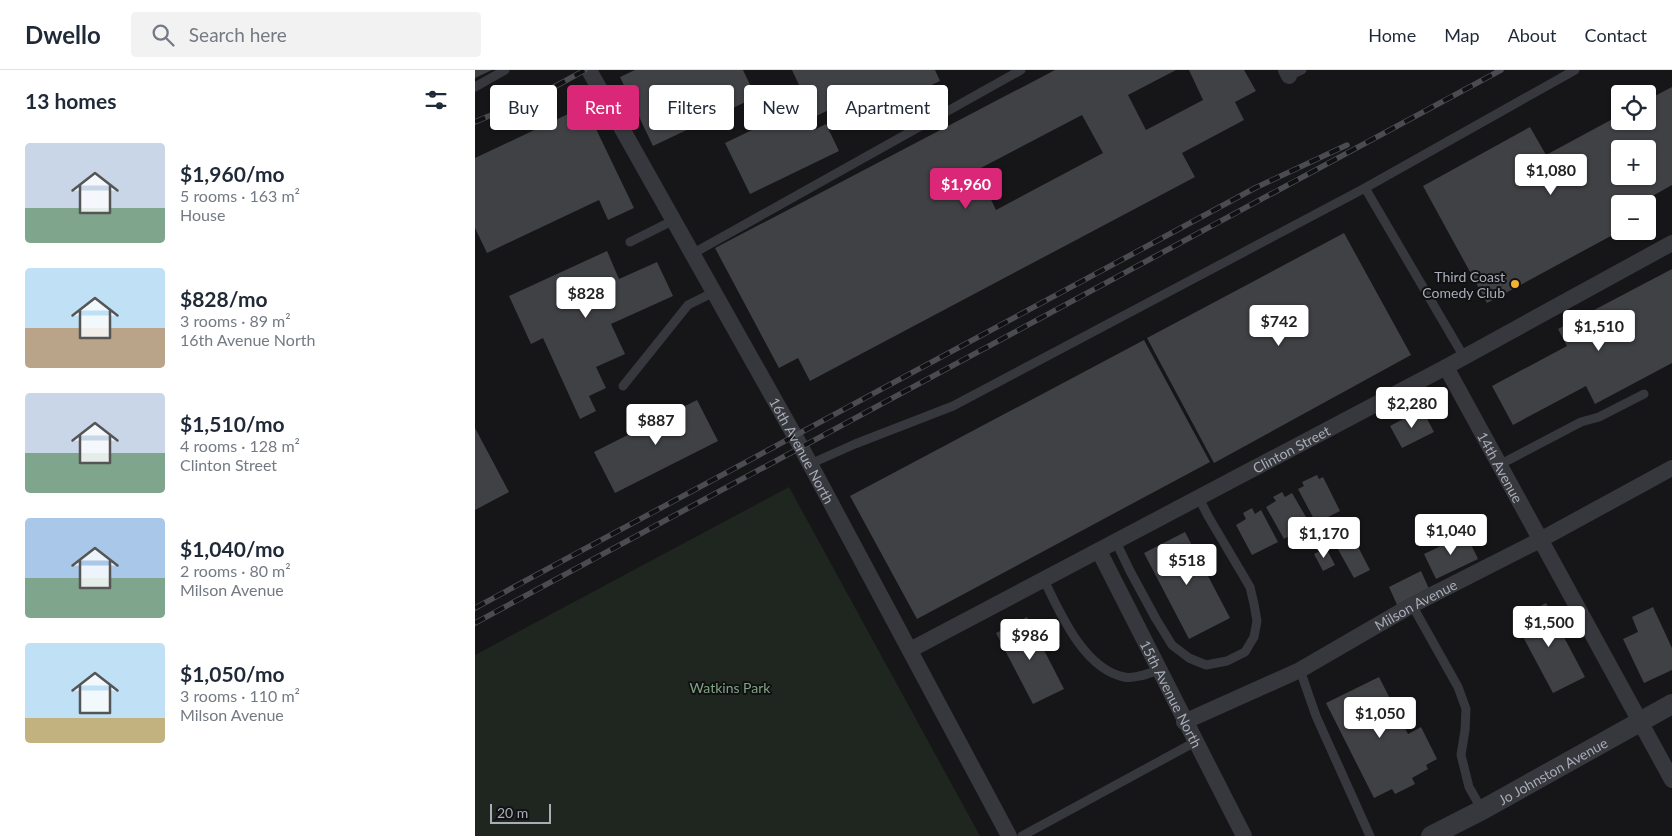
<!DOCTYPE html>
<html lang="en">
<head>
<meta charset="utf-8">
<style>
	body { margin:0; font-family:Lato,sans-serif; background:#f2f2f3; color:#1f2937; height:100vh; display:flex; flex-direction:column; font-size:19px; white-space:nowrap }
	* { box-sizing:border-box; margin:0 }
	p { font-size:16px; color:#747a83 }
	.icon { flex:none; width:28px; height:28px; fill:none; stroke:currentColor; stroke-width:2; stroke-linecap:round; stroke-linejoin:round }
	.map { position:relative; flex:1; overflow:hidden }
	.sheet { display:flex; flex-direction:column; background:#fff; width:475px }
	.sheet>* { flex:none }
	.banner { position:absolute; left:15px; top:15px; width:475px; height:45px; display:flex; gap:10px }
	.controls { position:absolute; left:1136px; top:15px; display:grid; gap:10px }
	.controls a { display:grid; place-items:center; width:45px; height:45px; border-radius:5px; background:#fff; box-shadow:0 1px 4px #0004; font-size:25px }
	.scale { position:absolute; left:15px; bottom:12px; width:61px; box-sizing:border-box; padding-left:5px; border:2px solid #a8adb8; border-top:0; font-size:14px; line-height:18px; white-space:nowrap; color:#a8adb8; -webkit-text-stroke:4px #111113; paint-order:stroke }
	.price { position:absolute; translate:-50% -42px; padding:0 11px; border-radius:5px; background:#fff; color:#222; font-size:16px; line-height:32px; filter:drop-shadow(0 1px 2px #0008) }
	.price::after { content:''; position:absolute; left:50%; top:30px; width:15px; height:11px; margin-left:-8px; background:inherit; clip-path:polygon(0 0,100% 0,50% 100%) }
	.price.current { background:#db2777; color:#fff }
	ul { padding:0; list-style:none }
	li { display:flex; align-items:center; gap:15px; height:125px; padding:0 25px }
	li span { display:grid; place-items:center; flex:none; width:140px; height:100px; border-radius:5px; color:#555 }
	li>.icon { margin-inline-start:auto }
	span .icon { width:60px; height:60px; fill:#fffc; stroke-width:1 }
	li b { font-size:21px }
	h2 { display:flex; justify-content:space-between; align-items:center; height:60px; padding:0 25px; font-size:21px }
	.pill { padding:0 18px; border-radius:5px; background:#fff; box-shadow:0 1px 4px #0004; font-size:18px; line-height:45px }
	.pill.current { background:#db2777; color:#fff }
	header { display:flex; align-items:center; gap:30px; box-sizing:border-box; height:70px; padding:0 25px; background:#fff; border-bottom:1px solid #e0e1e3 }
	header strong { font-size:24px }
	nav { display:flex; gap:28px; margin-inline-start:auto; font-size:18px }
	.search { width:350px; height:45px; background:#f2f2f3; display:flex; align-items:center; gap:12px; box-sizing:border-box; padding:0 18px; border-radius:5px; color:#747a83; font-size:19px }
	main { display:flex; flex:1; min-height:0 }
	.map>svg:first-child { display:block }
	.green { fill:#1e261f }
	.building { fill:#404145; fill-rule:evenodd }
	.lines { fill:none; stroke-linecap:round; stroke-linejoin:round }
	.service { stroke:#37383d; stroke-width:9 }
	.minor { stroke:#37383d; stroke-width:16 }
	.tertiary { stroke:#37383d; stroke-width:20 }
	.rail-casing { stroke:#4a4c52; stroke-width:5.5 }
	.rail { stroke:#111113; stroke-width:4; stroke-dasharray:11; stroke-linecap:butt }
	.poi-dot { fill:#f2b134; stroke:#111113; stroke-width:2 }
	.labels { text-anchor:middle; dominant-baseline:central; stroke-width:4; stroke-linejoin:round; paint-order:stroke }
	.poi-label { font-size:14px; fill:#a8adb8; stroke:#111113; text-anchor:end }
	.street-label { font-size:14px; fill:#a8adb8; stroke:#111113 }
	.park-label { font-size:14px; fill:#7fa381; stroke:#111113 }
</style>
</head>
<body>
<header>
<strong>Dwello</strong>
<div class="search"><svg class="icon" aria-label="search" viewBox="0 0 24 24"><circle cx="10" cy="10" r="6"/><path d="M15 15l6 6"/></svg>Search here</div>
<nav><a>Home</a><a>Map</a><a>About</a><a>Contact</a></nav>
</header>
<main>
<section class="sheet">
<h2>13 homes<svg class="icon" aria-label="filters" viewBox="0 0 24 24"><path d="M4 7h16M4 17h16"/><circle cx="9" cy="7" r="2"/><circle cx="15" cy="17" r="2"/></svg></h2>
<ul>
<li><span style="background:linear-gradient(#c9d6e8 65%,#7fa58c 0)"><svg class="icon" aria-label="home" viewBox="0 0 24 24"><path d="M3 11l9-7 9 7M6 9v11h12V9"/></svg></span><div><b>$1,960/mo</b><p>5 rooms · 163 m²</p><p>House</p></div></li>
<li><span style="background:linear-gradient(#bfe0f5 60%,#b9a48a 0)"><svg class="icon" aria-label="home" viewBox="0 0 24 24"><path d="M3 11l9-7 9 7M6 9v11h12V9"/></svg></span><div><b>$828/mo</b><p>3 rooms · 89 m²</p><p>16th Avenue North</p></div></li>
<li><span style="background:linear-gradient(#c9d6e8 60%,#7fa58c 0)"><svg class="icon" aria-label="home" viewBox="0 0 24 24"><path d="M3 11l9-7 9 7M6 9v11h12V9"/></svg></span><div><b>$1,510/mo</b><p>4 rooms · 128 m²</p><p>Clinton Street</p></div></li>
<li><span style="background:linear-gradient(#a9c7e8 60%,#7fa58c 0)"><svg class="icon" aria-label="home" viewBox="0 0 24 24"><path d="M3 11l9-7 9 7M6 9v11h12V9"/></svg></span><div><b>$1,040/mo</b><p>2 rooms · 80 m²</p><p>Milson Avenue</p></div></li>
<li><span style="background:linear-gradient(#bfe0f5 75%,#c2b280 0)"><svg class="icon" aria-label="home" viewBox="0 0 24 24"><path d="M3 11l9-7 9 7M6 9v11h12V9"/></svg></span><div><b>$1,050/mo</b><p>3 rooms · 110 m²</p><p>Milson Avenue</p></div></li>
</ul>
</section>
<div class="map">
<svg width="1197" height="766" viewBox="0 0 1197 766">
	<rect width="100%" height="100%" fill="#161618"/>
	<path class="green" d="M314 417 505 766H0V585Z"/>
	<path class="building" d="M0 0H17L0 8Z
		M160 0H268L281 27 178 76 145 7Z
		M317 0H460L465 11 384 49 375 30 339 47Z
		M580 0H701L653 25 671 60 728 30 714 0H769L781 21 760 32 769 50 707 83 720 107 335 311 323 288 304 298 240 178ZM607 45 628 83 521 140 502 100Z
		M1197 17V115L1165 133 1166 134H1145V161L1012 233 948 116 1055 57 1071 85 1145 45V51H1172V30ZM1145 79H1172V106H1145Z
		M110 36 159 138 133 150 124 130 12 183 0 158V88Z
		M308 45 315 60 334 50 339 60 351 54 364 81 275 124 250 73Z
		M869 163 936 285 739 393 672 268Z
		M132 181 144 209 182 192 198 226 136 254 150 284 121 297 131 318 114 326 121 341 105 349 68 268 56 274 34 226Z
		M1197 199V293L1120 334 1111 316 1038 355 1017 316 1092 276 1083 259Z
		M669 270 735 392 442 549 375 426Z
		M222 330 243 371 140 423 119 382Z
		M947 339 959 362 927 378 915 356Z
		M0 358 34 422 0 440Z
		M842 405 844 409 848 407 865 441 841 453 823 419 829 416 827 412Z
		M807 422 810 427 817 423 831 447 817 455 821 462 809 469 791 437 801 431 798 427Z
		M777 438 780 444 786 440 803 472 777 485 761 455 771 449 768 443Z
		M710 462 755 548 714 569 669 483Z
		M991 464 1003 489 961 509 949 484Z
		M877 465 895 500 879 508 860 474Z
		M851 478 860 495 848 501 839 484Z
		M946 501 955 521 923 537 914 517Z
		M1071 533 1110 607 1078 623 1039 550Z
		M1178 537 1197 578V600L1169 613 1148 569 1163 562 1157 547Z
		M552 547 589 619 558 634 521 563Z
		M904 607 933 664 946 657 962 689 951 695 953 699 937 708 940 714 920 724 917 719 899 728 851 633Z"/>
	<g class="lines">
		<path class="service" d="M814 6 827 0
			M0 17 30 0
			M890 118 989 287
			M155 172 199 150
			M217 184 546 0
			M148 316 213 235 239 222
			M335 394 380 374 478 336 890 118 1100 0
			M1024 395 1106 352 1124 347 1169 324
			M641 472 655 501 681 549 697 575 714 588 731 595 752 591 770 582 779 567 782 551 779 534 775 517 733 446 724 428
			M569 510C585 543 609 599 649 607 660 609 673 604 683 600
			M937 535 983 617 991 639 990 660 986 685 994 717 1007 740
			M825 600 841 646 895 766
			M547 766 720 672"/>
		<g class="minor">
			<path id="s1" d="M114 0 326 377 534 766"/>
			<path d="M811 0 814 6"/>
			<path id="s2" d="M971 297 1197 710"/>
			<path id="s3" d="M624 481 769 766"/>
			<path id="s4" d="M435 580 971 297 1197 173"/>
			<path id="s5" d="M709 652 825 600 937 535 1065 470 1197 398"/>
		</g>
		<path class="tertiary" id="s6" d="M956 766 1007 740 1197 634"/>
		<defs>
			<path id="rail" d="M0 52 68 23 110 0
				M0 538 780 118 872 75
				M0 553 1026 0"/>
		</defs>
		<use href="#rail" class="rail-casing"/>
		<use href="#rail" class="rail"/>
	</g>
	<circle class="poi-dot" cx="1040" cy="214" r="5"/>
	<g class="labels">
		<g class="poi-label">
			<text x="1030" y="206">Third Coast<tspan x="1030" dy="16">Comedy Club</tspan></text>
		</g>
		<g class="street-label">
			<text stroke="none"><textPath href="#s4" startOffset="431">Clinton Street</textPath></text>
			<text stroke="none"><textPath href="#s1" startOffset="436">16th Avenue North</textPath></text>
			<text stroke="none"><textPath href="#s2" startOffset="114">14th Avenue</textPath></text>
			<text stroke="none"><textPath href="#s5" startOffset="260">Milson Avenue</textPath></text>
			<text stroke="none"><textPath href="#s3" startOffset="160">15th Avenue North</textPath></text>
			<text stroke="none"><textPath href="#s6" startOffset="138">Jo Johnston Avenue</textPath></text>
		</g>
		<g class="park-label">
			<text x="255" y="617">Watkins Park</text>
		</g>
	</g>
</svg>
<div class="controls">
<a><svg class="icon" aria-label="locate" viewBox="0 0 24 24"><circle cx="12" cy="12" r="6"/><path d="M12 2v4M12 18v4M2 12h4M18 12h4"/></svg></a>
<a>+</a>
<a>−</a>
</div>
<div class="scale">20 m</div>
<b class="price" style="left:1076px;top:126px">$1,080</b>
<b class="price current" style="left:491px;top:140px">$1,960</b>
<b class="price" style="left:111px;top:249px">$828</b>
<b class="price" style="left:804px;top:277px">$742</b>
<b class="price" style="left:1124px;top:282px">$1,510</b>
<b class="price" style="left:937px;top:359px">$2,280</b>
<b class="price" style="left:181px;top:376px">$887</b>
<b class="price" style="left:976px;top:486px">$1,040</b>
<b class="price" style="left:849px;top:489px">$1,170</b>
<b class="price" style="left:712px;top:516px">$518</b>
<b class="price" style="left:1074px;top:578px">$1,500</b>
<b class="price" style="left:555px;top:591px">$986</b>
<b class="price" style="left:905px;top:669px">$1,050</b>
<div class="banner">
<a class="pill">Buy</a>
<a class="pill current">Rent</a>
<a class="pill">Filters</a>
<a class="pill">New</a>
<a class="pill">Apartment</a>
</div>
</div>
</main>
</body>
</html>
